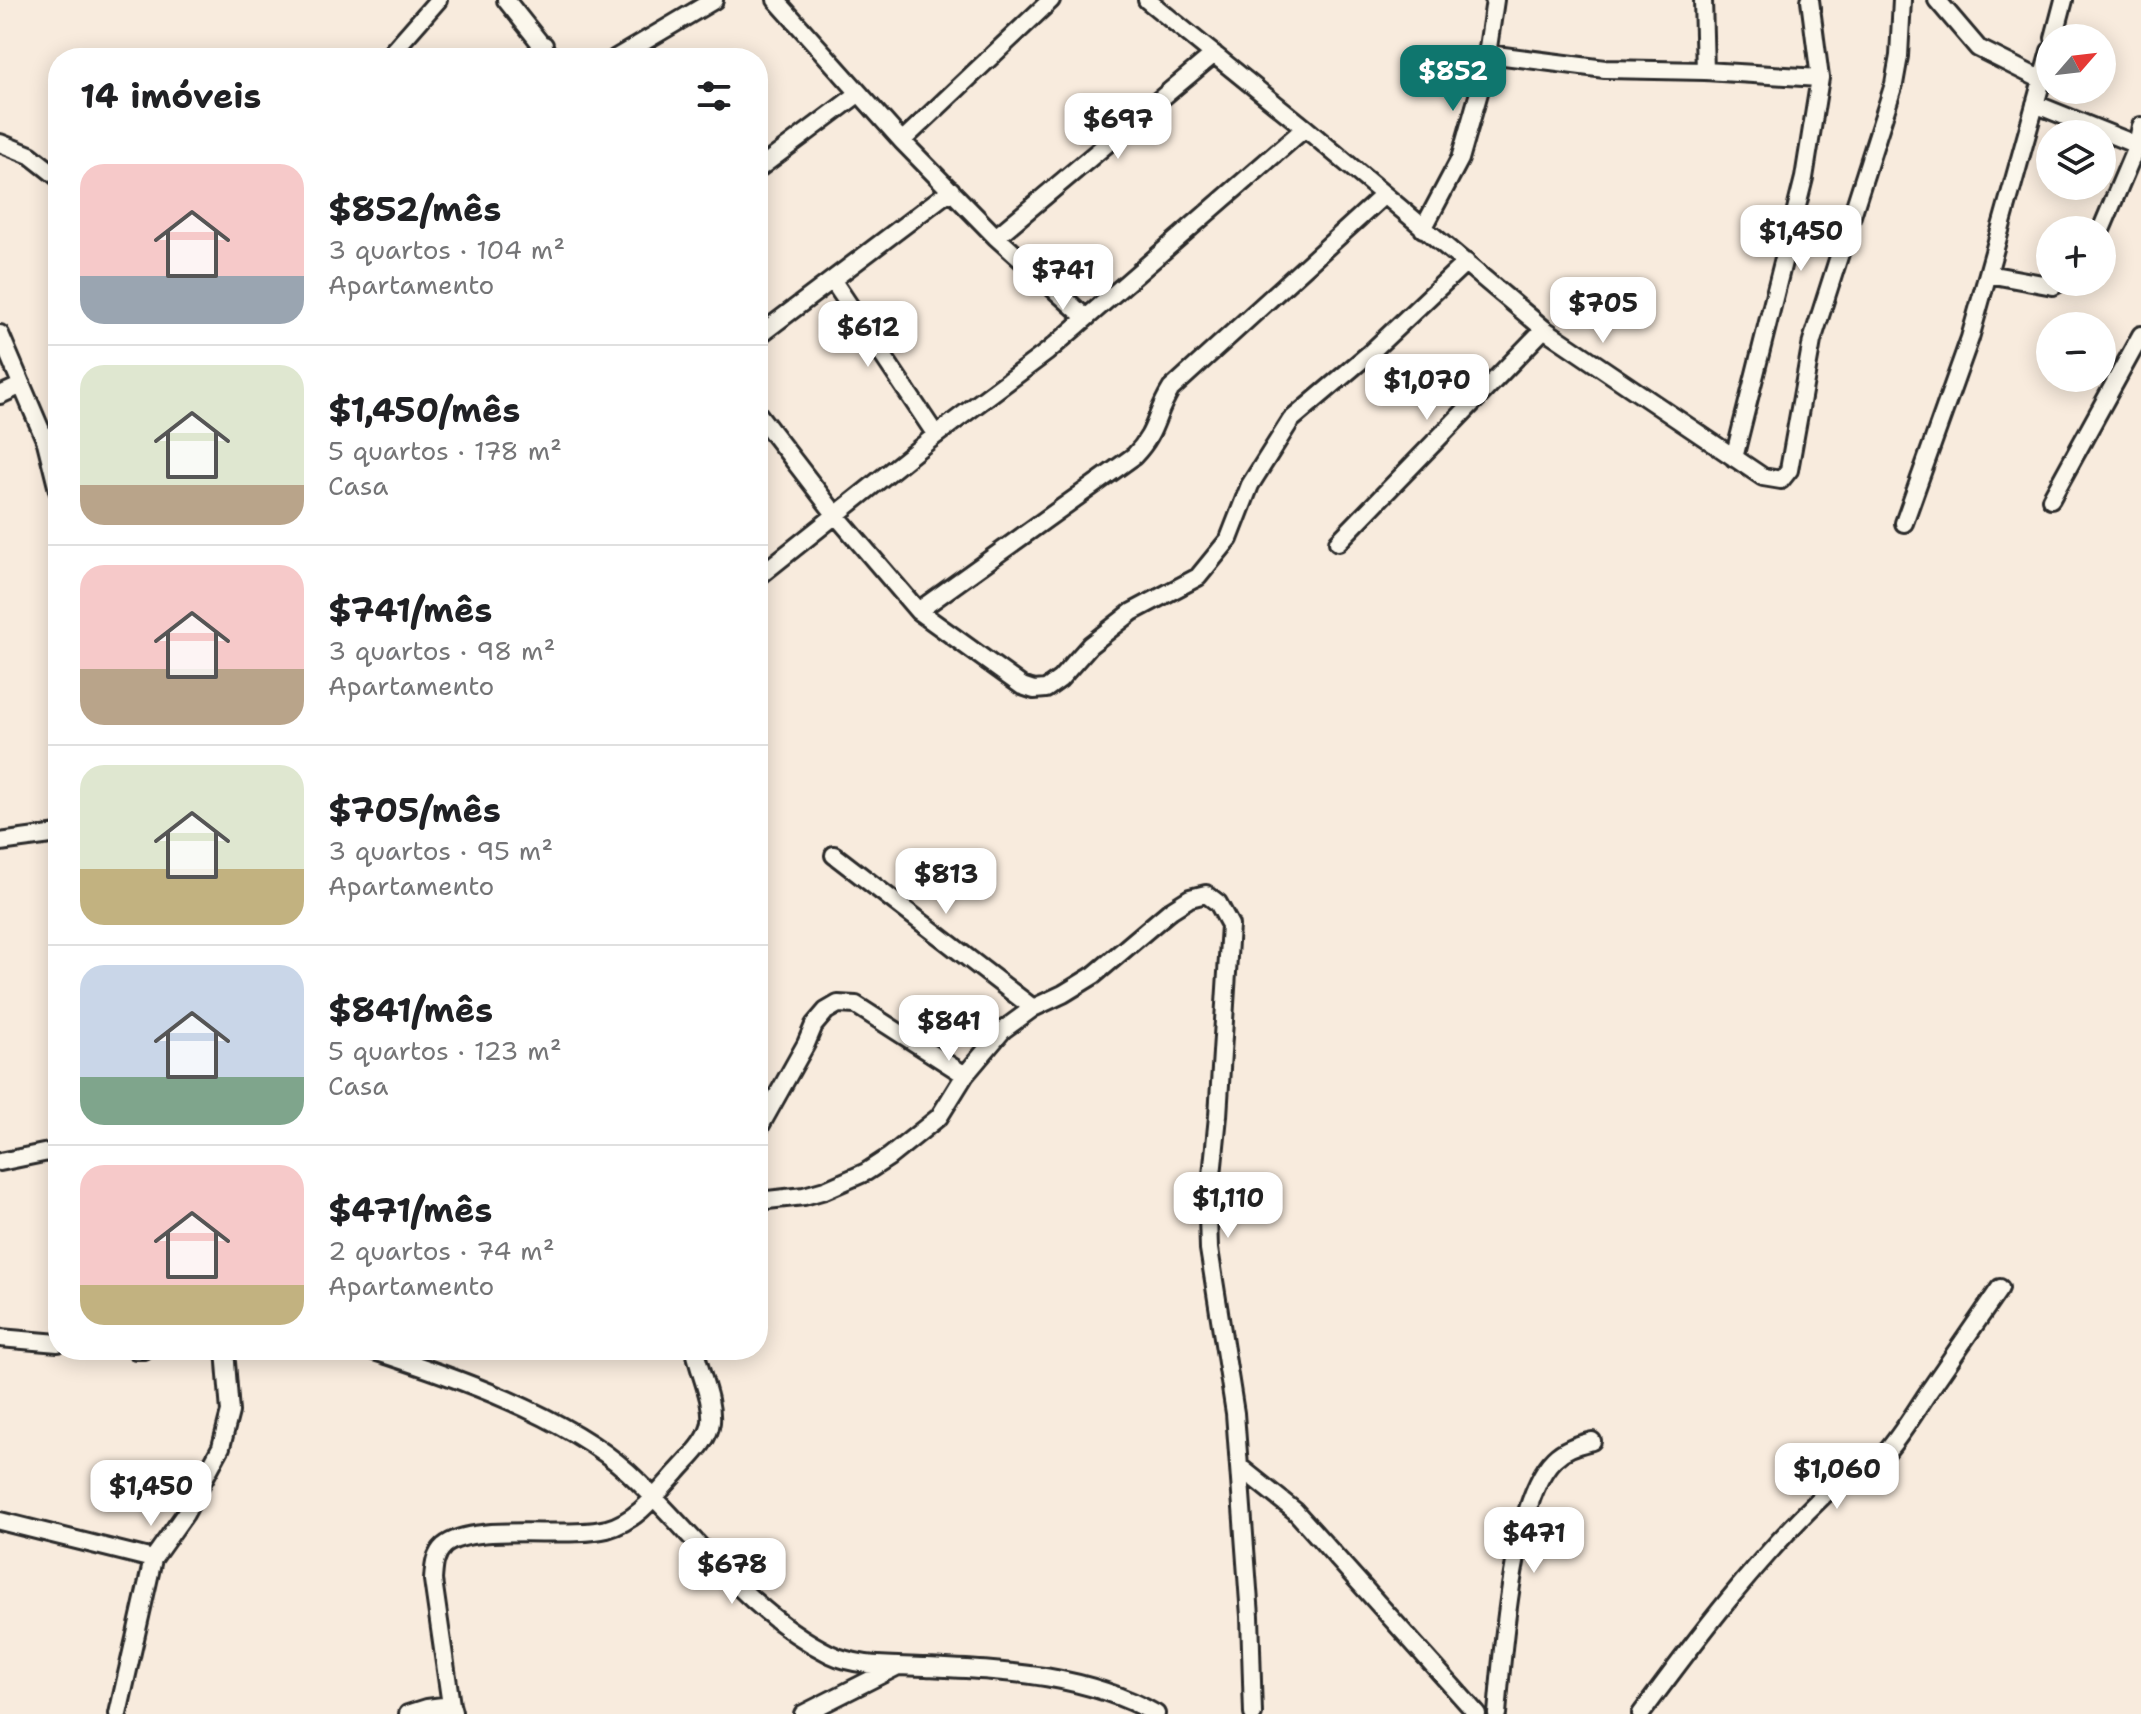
<!DOCTYPE html>
<html lang="pt">
<head>
<meta charset="utf-8">
<style>
	body { margin:0; font-family:"Shantell Sans",sans-serif; background:#f6f6f6; color:#202124; height:100vh; display:flex; flex-direction:column; font-size:30px; white-space:nowrap }
	* { box-sizing:border-box; margin:0 }
	p { font-size:26px; color:#757577 }
	.icon { flex:none; width:44px; height:44px; fill:none; stroke:currentColor; stroke-width:2; stroke-linecap:round; stroke-linejoin:round }
	.map { position:relative; flex:1; overflow:hidden }
	.side { position:absolute; left:48px; top:48px; width:720px; height:1312px; display:flex; flex-direction:column; background:#fff; border-radius:32px; box-shadow:0 4px 20px #0003 }
	.side>* { flex:none }
	.needle { width:52px; rotate:62deg }
	.buttons { position:absolute; left:2036px; top:24px; display:grid; gap:16px }
	.buttons a { display:grid; place-items:center; width:80px; height:80px; border-radius:50%; background:#fff; box-shadow:0 4px 20px #0003; font-size:40px }
	.price { position:absolute; translate:-50% -68px; padding:0 18px; border-radius:16px; background:#fff; color:#222; font-size:26px; line-height:52px; filter:drop-shadow(0 2px 4px #0008) }
	.price::after { content:''; position:absolute; left:50%; top:48px; width:24px; height:18px; margin-left:-12px; background:inherit; clip-path:polygon(0 0,100% 0,50% 100%) }
	.price.active { background:#0f766e; color:#fff }
	ul { padding:0; list-style:none }
	li { display:flex; align-items:center; gap:24px; height:200px; padding:0 32px }
	li+li { border-top:2px solid #e0e0e0 }
	li span { display:grid; place-items:center; flex:none; width:224px; height:160px; border-radius:24px; color:#555 }
	li>.icon { margin-inline-start:auto }
	span .icon { width:96px; height:96px; fill:#fffc; stroke-width:1 }
	li b { font-size:34px }
	h2 { display:flex; justify-content:space-between; align-items:center; height:96px; padding:0 32px; font-size:34px }
	.map>svg:first-child { display:block }
	.lines { fill:none; stroke-linecap:round; stroke-linejoin:round }
	.minor-casing { stroke:#2b2b2b; stroke-width:22 }
	.minor { stroke:#fbf7ec; stroke-width:16 }
</style>
</head>
<body>
<div class="map">
<svg width="2141" height="1714" viewBox="0 0 2141 1714">
	<rect width="100%" height="100%" fill="#f8ebdd"/>
	<filter id="ink" filterUnits="userSpaceOnUse"><feTurbulence type="fractalNoise" baseFrequency=".0125" numOctaves="2"/><feDisplacementMap in="SourceGraphic" scale="16" xChannelSelector="R" yChannelSelector="G"/><feConvolveMatrix kernelMatrix="1 2 1 2 8 2 1 2 1" color-interpolation-filters="sRGB"/></filter>
	<g filter="url(#ink)">
		<g class="lines">
			<defs>
				<path id="minor" d="M506 0 552 58
					M776 0 902 141 996 237 1086 318
					M1147 0 1305 128 1544 329 1763 477 1781 480 1789 470 1812 341 1894 84 1899 56 1902 0
					M1703 0 1705 71
					M1937 0 1978 48 2042 80
					M2054 38 2064 0
					M1488 54 1605 69 1705 71 1820 78 1810 0
					M387 58 438 0
					M531 58 544 45
					M616 58 714 0
					M2035 104 2137 145 2141 126
					M902 141 1051 0
					M0 143 30 155 58 177
					M758 169 858 94
					M1423 229 1460 159 1484 75 1495 0
					M2101 230 2137 145 2141 147
					M996 237 1214 54
					M1988 274 2053 286 2061 282
					M833 281 936 435
					M0 334 46 442 58 490
					M758 336 951 190
					M0 395 22 385
					M758 414 835 514 918 611 1022 686 1034 690 1046 689 1060 679 1090 645 1132 612 1198 577 1229 539 1250 485 1291 420 1370 353 1466 262
					M1734 458 1804 178 1820 78
					M2051 499 2141 335
					M1904 523 1970 338 2050 51
					M1338 542 1544 329
					M758 577 936 435 1047 352 1305 128
					M918 611 1134 456C1158 431 1154 416 1171 389L1384 195
					M0 842 58 834
					M834 855 1033 1008
					M758 1130 806 1044 814 1025 826 1011 838 1004 856 1005 965 1075
					M0 1162 58 1150
					M758 1201 804 1196 825 1190 866 1172 889 1157 939 1117 965 1075 1003 1030 1033 1008 1063 994 1094 975 1171 910 1190 898 1206 894 1218 903 1230 925 1218 1116 1208 1215 1209 1249 1235 1413 1250 1616 1253 1714
					M0 1338 58 1343
					M136 1350H144
					M371 1350C452 1376 565 1415 628 1472 694 1533 748 1614 830 1654 859 1668 895 1665 926 1667 1006 1671 1085 1674 1156 1714
					M1240 1467 1295 1511 1477 1714
					M0 1521 153 1559
					M451 1705 433 1580C434 1568 434 1555 444 1546 472 1522 567 1539 607 1529 637 1521 657 1494 677 1472 689 1458 709 1441 711 1422 713 1399 699 1372 695 1350
					M118 1714 153 1559 185 1514 221 1447 230 1412 225 1350
					M408 1714 427 1708 451 1705 453 1712
					M803 1714 898 1666
					M1497 1714C1502 1655 1513 1499 1554 1459 1565 1448 1578 1445 1592 1441
					M1641 1714C1697 1638 1756 1560 1825 1494 1841 1479 1865 1474 1881 1458 1899 1439 1913 1415 1927 1394 1952 1358 1976 1323 2000 1288"/>
			</defs>
			<use href="#minor" class="minor-casing"/>
			<use href="#minor" class="minor"/>
		</g>
	</g>
</svg>
<div class="buttons">
<a><svg class="needle" viewBox="-14 -14 28 28"><path d="M0-13l5 13h-10z" fill="#e53935"/><path d="M0 13l5-13h-10z" fill="#757577"/></svg></a>
<a><svg class="icon" aria-label="layers" viewBox="0 0 24 24"><path d="M12 4l9 5-9 5-9-5zM3 14l9 5 9-5"/></svg></a>
<a>+</a>
<a>−</a>
</div>
<b class="price active" style="left:1453px;top:113px">$852</b>
<b class="price" style="left:1118px;top:161px">$697</b>
<b class="price" style="left:1801px;top:273px">$1,450</b>
<b class="price" style="left:1063px;top:312px">$741</b>
<b class="price" style="left:1603px;top:345px">$705</b>
<b class="price" style="left:868px;top:369px">$612</b>
<b class="price" style="left:1427px;top:422px">$1,070</b>
<b class="price" style="left:946px;top:916px">$813</b>
<b class="price" style="left:949px;top:1063px">$841</b>
<b class="price" style="left:1228px;top:1240px">$1,110</b>
<b class="price" style="left:1837px;top:1511px">$1,060</b>
<b class="price" style="left:151px;top:1528px">$1,450</b>
<b class="price" style="left:1534px;top:1575px">$471</b>
<b class="price" style="left:732px;top:1606px">$678</b>
<section class="side">
<h2>14 imóveis<svg class="icon" aria-label="filters" viewBox="0 0 24 24"><path d="M4 7h16M4 17h16"/><circle cx="9" cy="7" r="2"/><circle cx="15" cy="17" r="2"/></svg></h2>
<ul>
<li><span style="background:linear-gradient(#f6c9c9 70%,#9aa5b1 0)"><svg class="icon" aria-label="home" viewBox="0 0 24 24"><path d="M3 11l9-7 9 7M6 9v11h12V9"/></svg></span><div><b>$852/mês</b><p>3 quartos · 104 m²</p><p>Apartamento</p></div></li>
<li><span style="background:linear-gradient(#dfe7d0 75%,#b9a48a 0)"><svg class="icon" aria-label="home" viewBox="0 0 24 24"><path d="M3 11l9-7 9 7M6 9v11h12V9"/></svg></span><div><b>$1,450/mês</b><p>5 quartos · 178 m²</p><p>Casa</p></div></li>
<li><span style="background:linear-gradient(#f6c9c9 65%,#b9a48a 0)"><svg class="icon" aria-label="home" viewBox="0 0 24 24"><path d="M3 11l9-7 9 7M6 9v11h12V9"/></svg></span><div><b>$741/mês</b><p>3 quartos · 98 m²</p><p>Apartamento</p></div></li>
<li><span style="background:linear-gradient(#dfe7d0 65%,#c2b280 0)"><svg class="icon" aria-label="home" viewBox="0 0 24 24"><path d="M3 11l9-7 9 7M6 9v11h12V9"/></svg></span><div><b>$705/mês</b><p>3 quartos · 95 m²</p><p>Apartamento</p></div></li>
<li><span style="background:linear-gradient(#c9d6e8 70%,#7fa58c 0)"><svg class="icon" aria-label="home" viewBox="0 0 24 24"><path d="M3 11l9-7 9 7M6 9v11h12V9"/></svg></span><div><b>$841/mês</b><p>5 quartos · 123 m²</p><p>Casa</p></div></li>
<li><span style="background:linear-gradient(#f6c9c9 75%,#c2b280 0)"><svg class="icon" aria-label="home" viewBox="0 0 24 24"><path d="M3 11l9-7 9 7M6 9v11h12V9"/></svg></span><div><b>$471/mês</b><p>2 quartos · 74 m²</p><p>Apartamento</p></div></li>
</ul>
</section>
</div>
</body>
</html>
